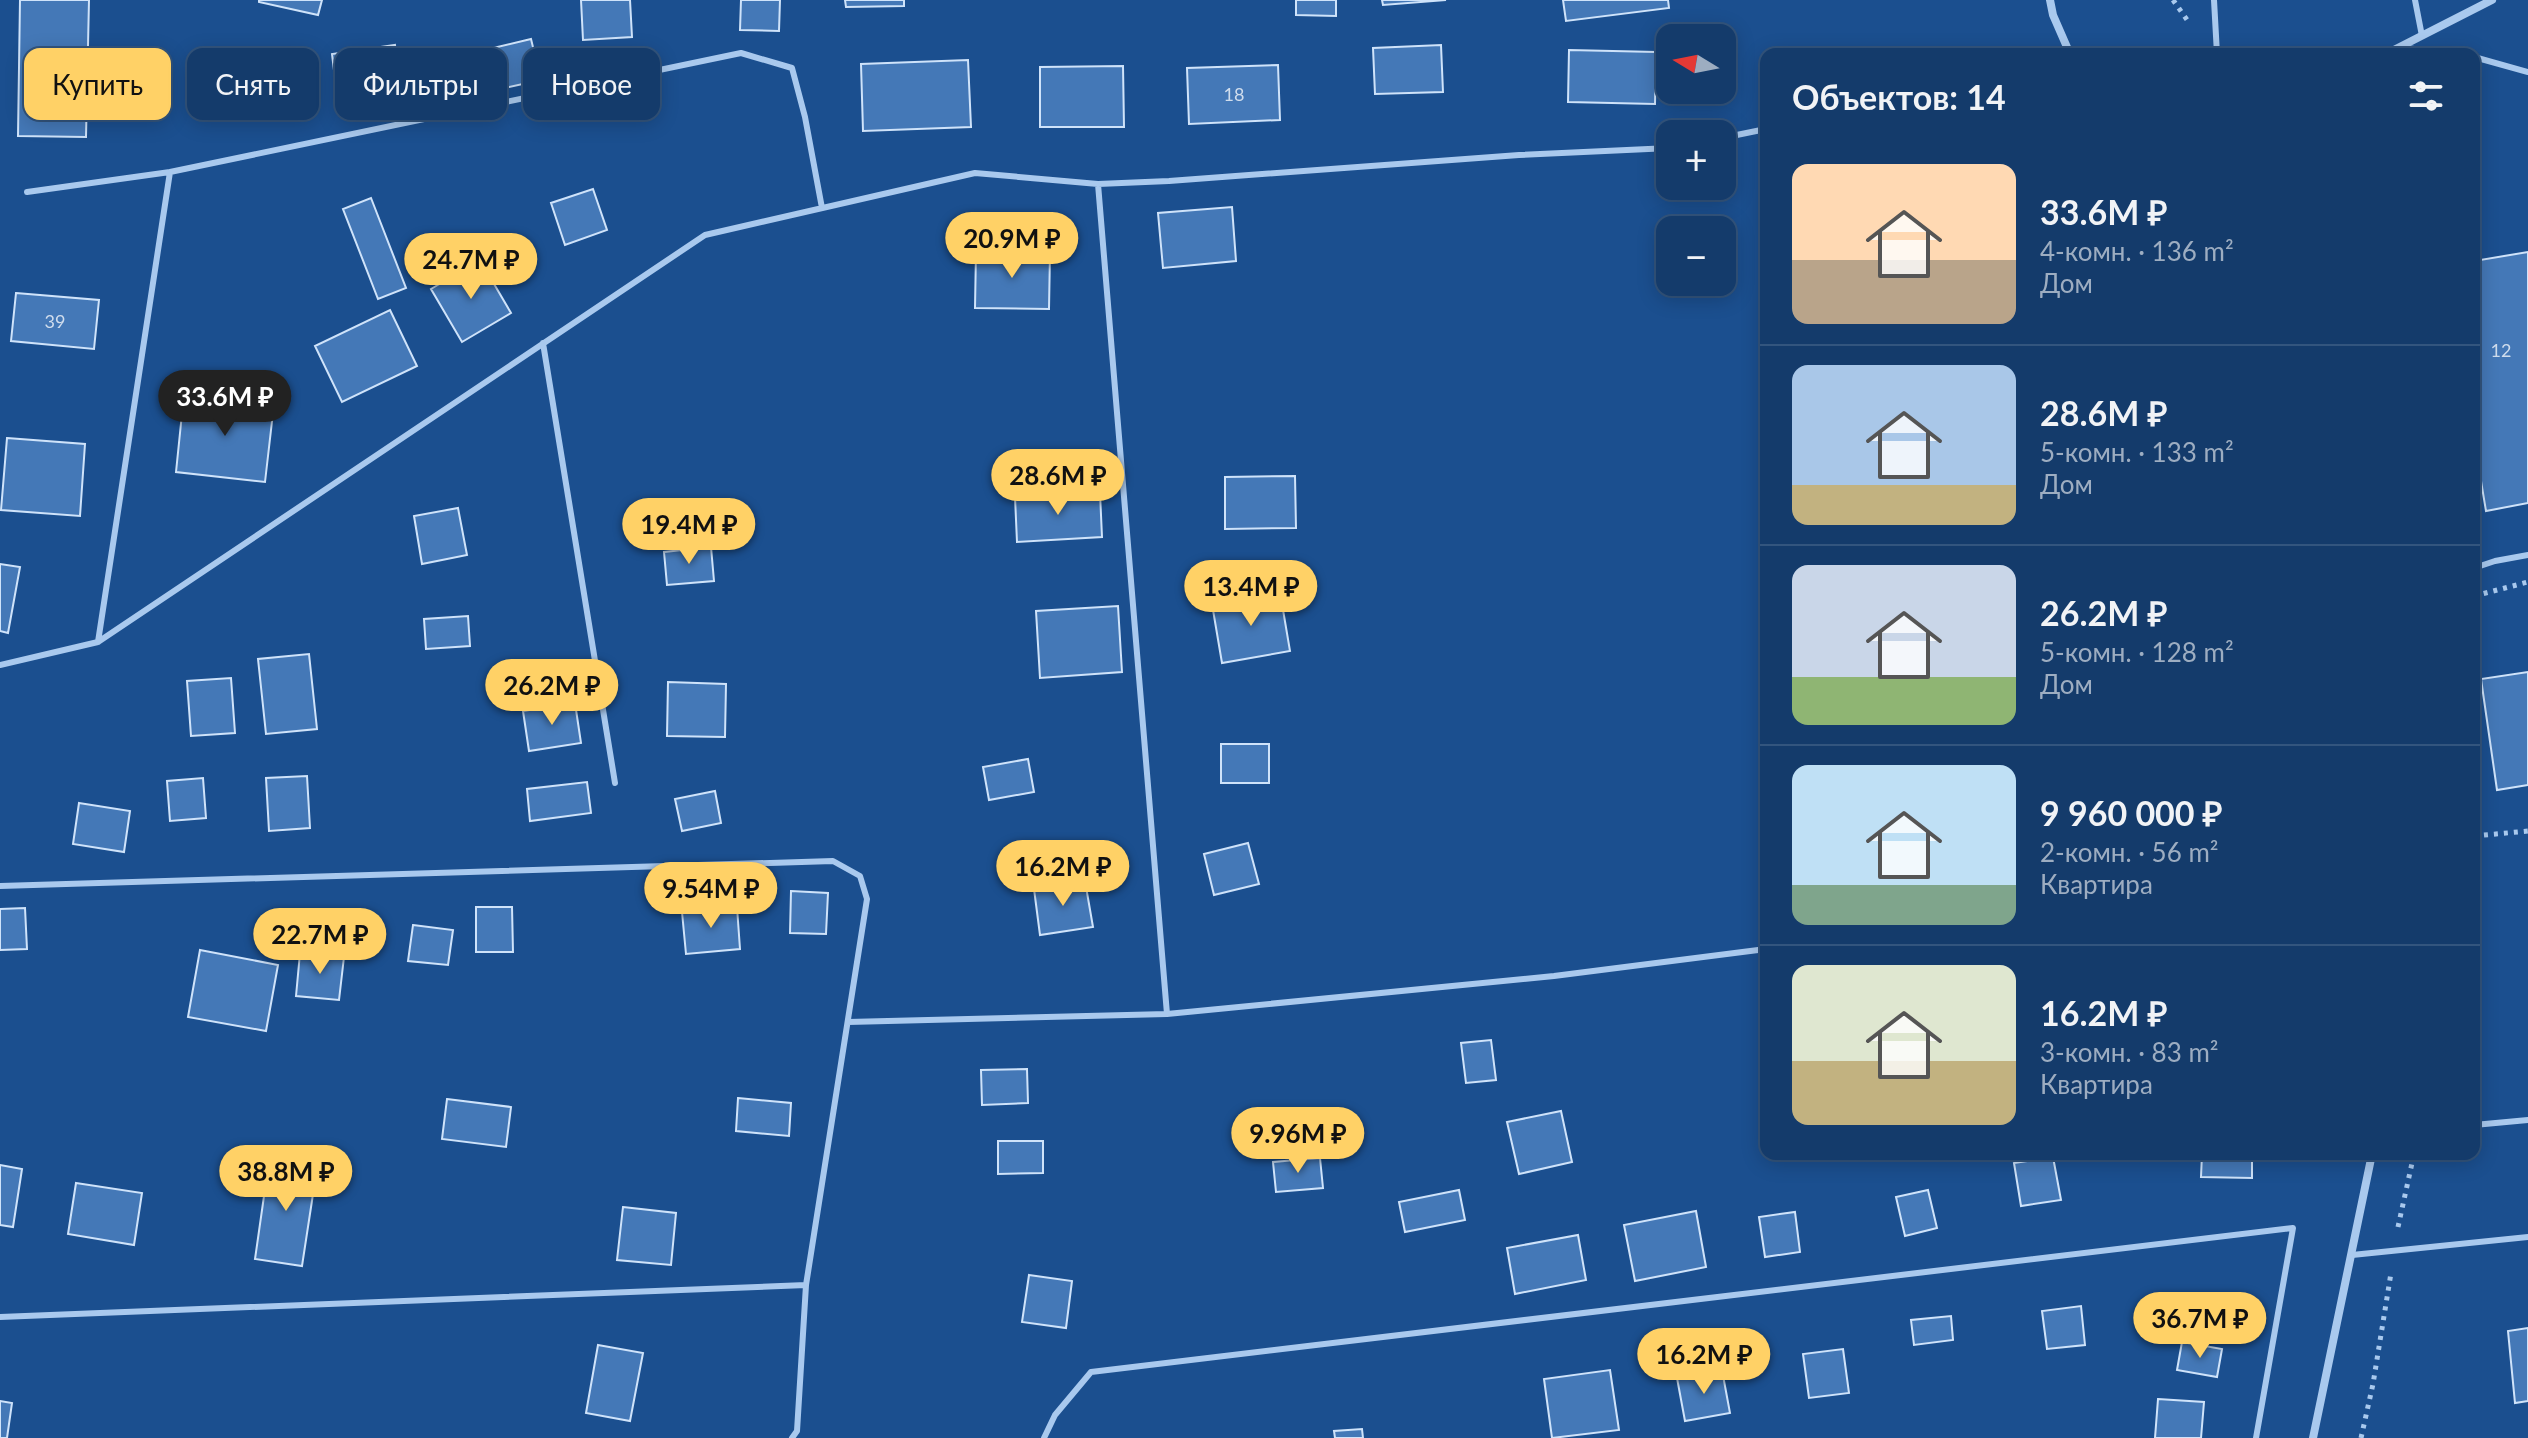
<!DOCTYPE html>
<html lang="ru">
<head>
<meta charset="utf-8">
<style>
	body { margin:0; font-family:Lato,sans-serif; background:#214673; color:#f1f3f6; height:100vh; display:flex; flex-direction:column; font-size:30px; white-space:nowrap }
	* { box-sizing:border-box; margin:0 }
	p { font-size:26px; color:#9dadc1 }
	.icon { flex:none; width:44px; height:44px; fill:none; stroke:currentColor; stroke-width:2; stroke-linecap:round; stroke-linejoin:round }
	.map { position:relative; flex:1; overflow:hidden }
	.details { position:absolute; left:1760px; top:48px; width:720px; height:1112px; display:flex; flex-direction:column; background:#143b6b; border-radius:16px; box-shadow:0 4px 20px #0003,0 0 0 2px #33557e }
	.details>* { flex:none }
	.hud { position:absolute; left:24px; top:48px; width:760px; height:72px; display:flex; gap:16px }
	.needle { width:52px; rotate:280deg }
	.controls { position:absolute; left:1656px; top:24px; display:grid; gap:16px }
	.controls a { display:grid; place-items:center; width:80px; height:80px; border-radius:16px; background:#143b6b; box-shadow:0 4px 20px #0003,0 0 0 2px #33557e; font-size:40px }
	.price { position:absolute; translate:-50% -68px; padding:0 18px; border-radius:28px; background:#ffd166; color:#111; font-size:26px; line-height:52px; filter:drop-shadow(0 2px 4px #0008) }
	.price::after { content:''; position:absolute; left:50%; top:48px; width:24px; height:18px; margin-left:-12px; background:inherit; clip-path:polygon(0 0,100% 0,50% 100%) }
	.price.selected { background:#222; color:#fff }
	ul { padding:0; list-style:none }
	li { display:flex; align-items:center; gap:24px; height:200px; padding:0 32px }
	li+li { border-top:2px solid #33557e }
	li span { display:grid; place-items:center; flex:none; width:224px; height:160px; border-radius:16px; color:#555 }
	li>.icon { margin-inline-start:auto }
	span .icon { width:96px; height:96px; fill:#fffc; stroke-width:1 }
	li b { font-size:34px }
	h2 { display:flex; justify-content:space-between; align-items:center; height:96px; padding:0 32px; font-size:34px }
	.tag { padding:0 28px; border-radius:16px; background:#143b6b; box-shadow:0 4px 20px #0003,0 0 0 2px #33557e; font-size:28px; line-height:72px }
	.tag.selected { background:#ffd166; color:#111 }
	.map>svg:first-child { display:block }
	.building { fill:#4478b7; stroke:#cfe3fa; stroke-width:2 }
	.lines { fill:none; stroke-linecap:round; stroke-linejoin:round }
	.path { stroke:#a9c9ee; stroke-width:5; stroke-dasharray:4 6; stroke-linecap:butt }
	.lane { stroke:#a9c9ee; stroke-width:6 }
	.street { stroke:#a9c9ee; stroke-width:8 }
	.labels { text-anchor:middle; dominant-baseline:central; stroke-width:8; stroke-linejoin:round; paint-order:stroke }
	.number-label { font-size:18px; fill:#d0dded }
</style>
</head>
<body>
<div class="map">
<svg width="2528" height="1438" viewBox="0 0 2528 1438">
	<rect width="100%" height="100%" fill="#1b4f8f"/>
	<path class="building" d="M20 0H89L86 137 18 136Z
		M259 0H322L318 15 259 2Z
		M581 0H630L632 37 583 40Z
		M741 0H780L779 31 740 30Z
		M845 0H904V6L846 7Z
		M1296 0H1336V16L1296 15Z
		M1382 0H1446L1383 5Z
		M1563 0H1668L1669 8 1566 21Z
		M531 39 541 80 482 93 472 53Z
		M395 45 402 103 339 111 332 54Z
		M1441 45 1443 92 1375 94 1373 48Z
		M1569 50 1656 52 1655 104 1568 102Z
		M968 60 971 127 863 131 861 64Z
		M1278 65 1280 120 1189 124 1187 68Z
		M1123 66 1124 127H1040V67Z
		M593 189 607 230 565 245 551 203Z
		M371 198 406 288 378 299 343 209Z
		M1232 207 1236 261 1163 268 1158 213Z
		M976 251 1050 252 1049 309 975 308Z
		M2528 252V503L2486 511 2474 439V261Z
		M480 260 511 313 462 342 431 289Z
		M16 293 99 300 94 349 11 341Z
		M390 310 417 366 342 402 315 346Z
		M184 394 274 404 265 482 176 472Z
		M7 438 85 444 80 516 1 510Z
		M1295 476 1296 528 1225 529V477Z
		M1100 493 1102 537 1017 542 1015 497Z
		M458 508 467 555 422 564 414 516Z
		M711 547 714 581 667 585 664 552Z
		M0 564 20 567 8 633 0 631Z
		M1280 592 1290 651 1222 663 1212 604Z
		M1118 606 1122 672 1040 678 1036 611Z
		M468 616 470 646 426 649 424 619Z
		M309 654 317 729 266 734 258 659Z
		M2528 672V785L2497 790 2481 679Z
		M231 678 235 733 191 736 187 681Z
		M668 682 726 684 725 737 667 736Z
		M575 703 581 743 529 751 523 711Z
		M1221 744H1269V783H1221Z
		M1028 759 1034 792 989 800 983 767Z
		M307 776 310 828 269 831 266 778Z
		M203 778 206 818 170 821 167 781Z
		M587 782 591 813 530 821 527 789Z
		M715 791 721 823 682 831 675 799Z
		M79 803 130 811 124 852 73 844Z
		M1248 843 1259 884 1214 895 1204 854Z
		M1085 881 1093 927 1040 935 1034 889Z
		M791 891 828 893 826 934 790 933Z
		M476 907H512L513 952H476Z
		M737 907 740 949 686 954 682 912Z
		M25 908 27 949 0 950V909Z
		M413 925 453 930 448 965 408 961Z
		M200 950 278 965 266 1031 188 1017Z
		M300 953 344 957 339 1000 296 996Z
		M1491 1040 1496 1080 1466 1083 1461 1043Z
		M1027 1069 1028 1103 982 1105 981 1070Z
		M738 1098 791 1103 789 1136 736 1131Z
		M447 1099 511 1107 506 1147 442 1139Z
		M1561 1111 1572 1162 1519 1174 1507 1122Z
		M998 1141H1043V1173L998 1174Z
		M2202 1154H2252V1178L2201 1177Z
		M2053 1157 2061 1200 2021 1206 2014 1163Z
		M1320 1158 1323 1188 1276 1192 1273 1162Z
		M269 1161 317 1168 302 1266 255 1259Z
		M0 1165 22 1169 13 1227 0 1225Z
		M76 1183 142 1193 134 1245 68 1234Z
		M1459 1190 1465 1220 1405 1232 1399 1202Z
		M1928 1190 1937 1228 1905 1236 1896 1197Z
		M623 1207 676 1213 671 1265 617 1260Z
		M1696 1211 1706 1267 1635 1281 1624 1225Z
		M1795 1212 1800 1252 1765 1257 1759 1217Z
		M1578 1235 1586 1280 1515 1294 1507 1248Z
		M1029 1275 1072 1281 1066 1328 1022 1322Z
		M2081 1306 2085 1345 2047 1349 2042 1311Z
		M1951 1316 1953 1340 1914 1345 1911 1320Z
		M2528 1328V1401L2515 1403 2508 1331Z
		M2182 1342 2222 1349 2217 1377 2177 1370Z
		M598 1345 643 1353 630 1421 586 1413Z
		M1843 1349 1849 1393 1809 1398 1803 1354Z
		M1610 1370 1619 1430 1552 1438 1544 1379Z
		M1722 1370 1730 1413 1685 1421 1677 1378Z
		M2158 1399 2204 1402 2201 1438H2155Z
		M0 1401 12 1403 7 1438H0Z
		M1362 1429 1363 1438H1335L1334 1431Z"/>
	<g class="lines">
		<path class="path" d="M2173 0 2190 24
			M2474 596 2528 582
			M2474 836 2528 831
			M2398 1227 2414 1154
			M2361 1438 2373 1384 2391 1273"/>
		<path class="lane" d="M2214 0 2217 54
			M2415 0 2422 36
			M2400 47 2450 54
			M2474 57 2528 72
			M1722 138 1766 129
			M170 172 741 53 792 68 805 117 822 208
			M1098 184 1167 1014
			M27 192 170 172 98 642
			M543 343 615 783
			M2474 568 2495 561 2528 555
			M0 665 98 642 705 235 975 173 1098 184 1169 181 1519 155 1670 148
			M0 886 833 861 860 876 867 899 806 1285 797 1431 792 1438
			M848 1022 1167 1014 1554 976 1766 949
			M2474 1125 2528 1120
			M2352 1255 2528 1237
			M0 1317 806 1285
			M1044 1438 1055 1415 1091 1372 2293 1228 2256 1438"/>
		<path class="street" d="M2050 0 2053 15 2070 54
			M2386 54 2492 0
			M2313 1438 2372 1154"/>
	</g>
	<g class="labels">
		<g class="number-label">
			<text x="1234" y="94">18</text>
			<text x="55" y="321">39</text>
			<text x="2501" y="350">12</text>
		</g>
	</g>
</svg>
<div class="controls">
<a><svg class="needle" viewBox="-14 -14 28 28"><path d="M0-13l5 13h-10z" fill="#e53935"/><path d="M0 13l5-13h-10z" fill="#9dadc1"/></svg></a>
<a>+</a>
<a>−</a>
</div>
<b class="price" style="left:1012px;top:280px">20.9M ₽</b>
<b class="price" style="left:471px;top:301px">24.7M ₽</b>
<b class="price selected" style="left:225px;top:438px">33.6M ₽</b>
<b class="price" style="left:1058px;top:517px">28.6M ₽</b>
<b class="price" style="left:689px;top:566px">19.4M ₽</b>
<b class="price" style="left:1251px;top:628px">13.4M ₽</b>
<b class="price" style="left:552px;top:727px">26.2M ₽</b>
<b class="price" style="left:1063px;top:908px">16.2M ₽</b>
<b class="price" style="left:711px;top:930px">9.54M ₽</b>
<b class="price" style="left:320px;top:976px">22.7M ₽</b>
<b class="price" style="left:1298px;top:1175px">9.96M ₽</b>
<b class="price" style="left:286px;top:1213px">38.8M ₽</b>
<b class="price" style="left:2200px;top:1360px">36.7M ₽</b>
<b class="price" style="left:1704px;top:1396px">16.2M ₽</b>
<div class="hud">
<a class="tag selected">Купить</a>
<a class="tag">Снять</a>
<a class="tag">Фильтры</a>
<a class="tag">Новое</a>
</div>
<section class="details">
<h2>Объектов: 14<svg class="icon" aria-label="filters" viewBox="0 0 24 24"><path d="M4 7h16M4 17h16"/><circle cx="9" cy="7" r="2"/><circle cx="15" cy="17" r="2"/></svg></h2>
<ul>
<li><span style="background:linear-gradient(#ffd9b3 60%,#b9a48a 0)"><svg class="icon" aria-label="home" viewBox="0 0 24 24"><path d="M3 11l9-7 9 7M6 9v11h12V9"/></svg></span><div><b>33.6M ₽</b><p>4-комн. · 136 m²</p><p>Дом</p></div></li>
<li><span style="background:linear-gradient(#a9c7e8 75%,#c2b280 0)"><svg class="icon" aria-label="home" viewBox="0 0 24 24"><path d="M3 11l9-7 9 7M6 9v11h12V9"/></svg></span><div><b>28.6M ₽</b><p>5-комн. · 133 m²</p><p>Дом</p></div></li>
<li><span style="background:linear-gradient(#c9d6e8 70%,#8fb573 0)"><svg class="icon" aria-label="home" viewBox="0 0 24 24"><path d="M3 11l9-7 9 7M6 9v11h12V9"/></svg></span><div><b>26.2M ₽</b><p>5-комн. · 128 m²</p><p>Дом</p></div></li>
<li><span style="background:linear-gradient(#bfe0f5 75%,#7fa58c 0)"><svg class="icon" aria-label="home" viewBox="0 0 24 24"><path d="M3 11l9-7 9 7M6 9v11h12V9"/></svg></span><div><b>9 960 000 ₽</b><p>2-комн. · 56 m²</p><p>Квартира</p></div></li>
<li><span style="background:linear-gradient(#dfe7d0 60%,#c2b280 0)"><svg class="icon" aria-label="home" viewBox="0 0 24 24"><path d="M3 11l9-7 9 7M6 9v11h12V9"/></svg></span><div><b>16.2M ₽</b><p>3-комн. · 83 m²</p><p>Квартира</p></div></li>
</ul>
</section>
</div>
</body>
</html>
